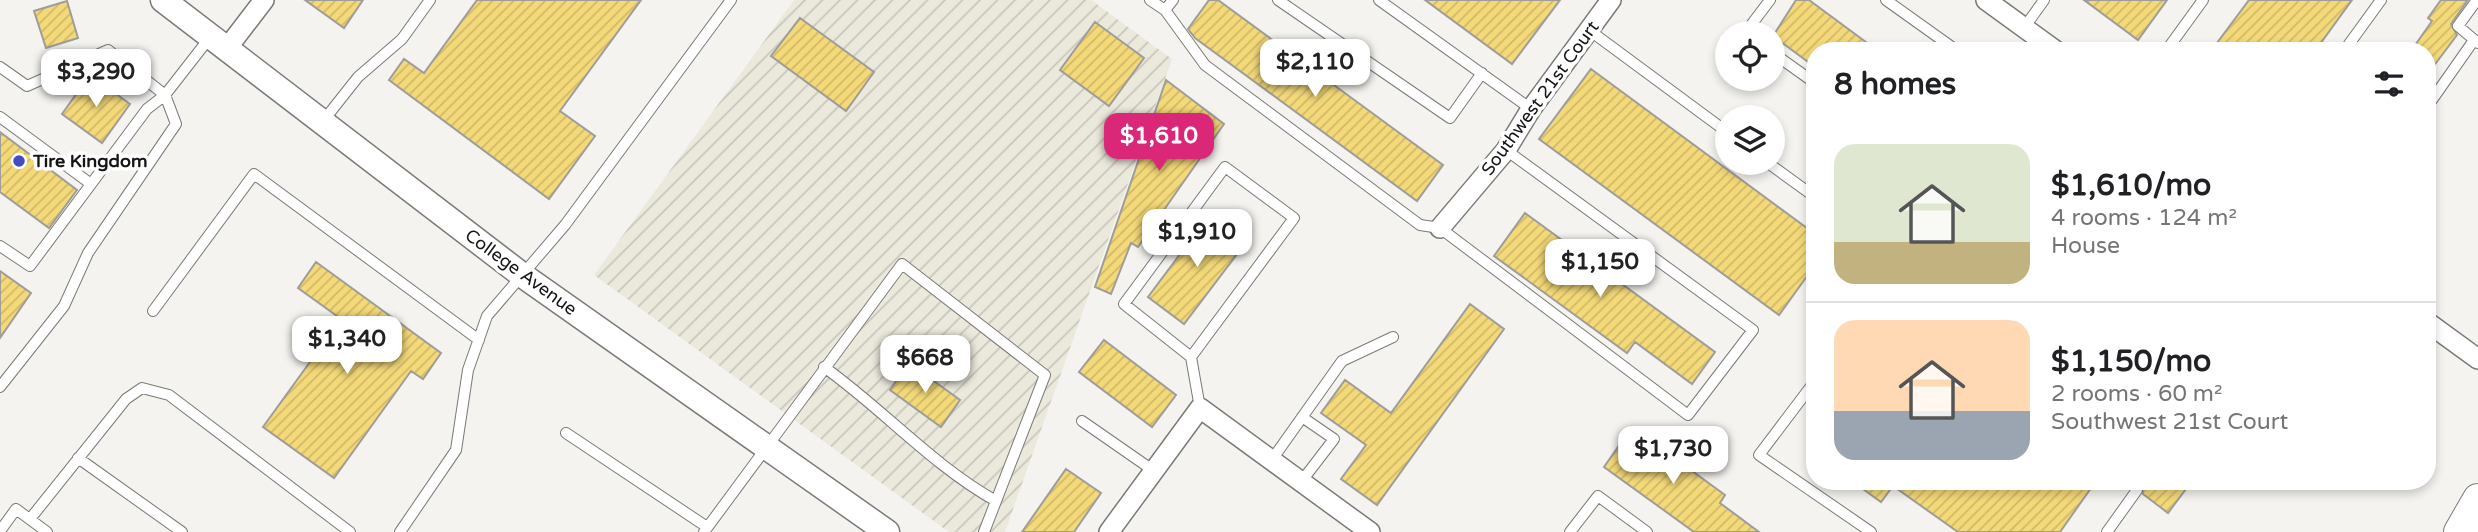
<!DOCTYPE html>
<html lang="en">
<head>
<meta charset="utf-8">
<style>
	body { margin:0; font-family:"Varela Round",sans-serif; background:#f2f2f2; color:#202124; height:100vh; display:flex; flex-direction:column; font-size:26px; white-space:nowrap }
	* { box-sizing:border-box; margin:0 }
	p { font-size:23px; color:#757577 }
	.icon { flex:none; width:38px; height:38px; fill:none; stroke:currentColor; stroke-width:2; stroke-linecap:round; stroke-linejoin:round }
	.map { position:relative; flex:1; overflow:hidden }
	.sheet { position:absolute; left:1806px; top:42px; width:630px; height:448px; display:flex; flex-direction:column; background:#fff; border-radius:28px; box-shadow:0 4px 10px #0003 }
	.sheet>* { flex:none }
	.tools { position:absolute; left:1715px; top:21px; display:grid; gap:14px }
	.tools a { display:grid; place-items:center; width:70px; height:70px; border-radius:50%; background:#fff; box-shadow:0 4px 10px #0003; font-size:35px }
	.price { position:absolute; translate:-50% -60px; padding:0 16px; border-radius:14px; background:#fff; color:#222; font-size:23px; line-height:46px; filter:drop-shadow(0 2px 4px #0008) }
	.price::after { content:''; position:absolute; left:50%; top:42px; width:21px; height:16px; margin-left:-10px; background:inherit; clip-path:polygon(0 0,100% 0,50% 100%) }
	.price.on { background:#db2777; color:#fff }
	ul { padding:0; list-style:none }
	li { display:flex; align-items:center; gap:21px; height:175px; padding:0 28px }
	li+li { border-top:2px solid #e0e0e0 }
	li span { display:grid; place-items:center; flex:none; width:196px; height:140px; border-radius:21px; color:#555 }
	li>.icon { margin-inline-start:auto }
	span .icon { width:84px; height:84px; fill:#fffc; stroke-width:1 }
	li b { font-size:30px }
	h2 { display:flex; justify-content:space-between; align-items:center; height:84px; padding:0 28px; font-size:30px }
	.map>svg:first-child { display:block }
	.industrial { fill:url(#industrial-furrows) }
	.building { fill:url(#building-hatch); stroke:#9e9d99; stroke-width:2 }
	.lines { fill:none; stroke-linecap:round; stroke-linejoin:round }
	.service-casing { stroke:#7b7a76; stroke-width:12 }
	.minor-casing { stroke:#7b7a76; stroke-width:22 }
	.tertiary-casing { stroke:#7b7a76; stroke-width:27 }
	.primary-casing { stroke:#7b7a76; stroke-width:32 }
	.motorway-casing { stroke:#7b7a76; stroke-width:38 }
	.service { stroke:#fff; stroke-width:10 }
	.minor { stroke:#fff; stroke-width:19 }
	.tertiary { stroke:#fff; stroke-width:24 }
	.primary { stroke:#fff; stroke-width:30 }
	.motorway { stroke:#fff; stroke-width:35 }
	.poi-dot { fill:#434dc1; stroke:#fff; stroke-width:2.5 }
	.labels { text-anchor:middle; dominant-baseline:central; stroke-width:7; stroke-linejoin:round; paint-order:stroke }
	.street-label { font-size:18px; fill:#151413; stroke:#fff }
	.poi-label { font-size:18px; font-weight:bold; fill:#151413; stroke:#fff; text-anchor:start }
</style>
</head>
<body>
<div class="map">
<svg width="2478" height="532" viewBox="0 0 2478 532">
	<defs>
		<pattern id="industrial-furrows" width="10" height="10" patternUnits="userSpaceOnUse" patternTransform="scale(1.75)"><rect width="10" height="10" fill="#ebe8dc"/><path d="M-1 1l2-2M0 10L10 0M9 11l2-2" fill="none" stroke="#c9c6bc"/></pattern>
		<pattern id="building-hatch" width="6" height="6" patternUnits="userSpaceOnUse" patternTransform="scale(1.75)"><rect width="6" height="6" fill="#f4d979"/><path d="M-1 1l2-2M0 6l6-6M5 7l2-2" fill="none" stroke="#d0b968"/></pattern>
	</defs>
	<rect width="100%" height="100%" fill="#f4f3ef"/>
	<path class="industrial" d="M794 0H1091L1172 59 1005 532H949L594 275Z"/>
	<path class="building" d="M305 0H363L344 28Z
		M477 0H641L560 111 595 136 549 199 389 80 404 59 424 73Z
		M1209 0H1218L1443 165 1417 201 1195 38 1188 29Z
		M1425 0H1560L1512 64Z
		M1796 0H1809L1878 51H1815V67L1773 36Z
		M2084 0H2167L2138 40Z
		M2249 0H2352L2315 51H2211Z
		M2441 0H2468L2451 24 2457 35 2427 75V51H2411L2432 21 2428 18Z
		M67 1 78 38 46 48 34 11Z
		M800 18 874 72 846 111 771 56Z
		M1095 22 1144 58 1109 106 1060 70Z
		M1591 69 1815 234V265L1779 315 1539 139Z
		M90 75 130 104 102 143 62 114Z
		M1166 80 1224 124 1138 247 1131 243 1111 294 1095 287Z
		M0 132 77 190 49 228 0 192Z
		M1525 213 1715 352 1692 384 1635 342 1627 353 1494 256Z
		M1210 214 1247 241 1184 324 1148 297Z
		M316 262 441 353 423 379 411 371 334 478 263 427 341 319 298 288Z
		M0 271 31 293 0 338Z
		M1470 304 1504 329 1377 505 1341 479 1366 445 1321 413 1345 380 1391 413Z
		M1104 340 1176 395 1152 427 1079 372Z
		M909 363 960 400 941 427 890 390Z
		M1632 427 1725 495 1720 503 1759 532H1694L1604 467Z
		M1066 469 1101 493 1074 532H1022Z
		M1852 481H2096L2060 532H1958L1893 486 1881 502Z
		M2125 481H2192L2168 513 2143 494 2142 484 2131 486Z"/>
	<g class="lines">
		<defs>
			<path id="service" d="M1150 0 1165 10 1205 65 1420 225 1440 228 1688 415 1753 330 1506 150
				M1278 0 1450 118 1482 73
				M1379 0 1531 109
				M1886 0 1956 50
				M2477 0 2458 26 2478 43
				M1165 10 1173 0
				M2024 28 2044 0
				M1589 30 1727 132
				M1745 33 1770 0
				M2166 51 2203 0
				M2344 51 2381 0
				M1773 53 1815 83
				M0 67 27 86 108 50 165 95 211 36
				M2427 107 2474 40
				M0 117 91 184
				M324 120 358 77 402 39 430 0
				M1768 163 1815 197
				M0 246 30 266 147 109 165 95 176 124 88 253 64 306 0 387
				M153 311 254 174 479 340
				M1191 357 1294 218 1225 167 1124 304 1191 357 1200 408
				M824 367C884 410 932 465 996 501
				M1815 381 1759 455 1871 532
				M1082 421 1154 471
				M566 433 707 527
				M78 458 182 532
				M1271 461 1342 361 1393 337
				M1301 482 1334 439 1302 417
				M30 519 126 399 142 388 169 395 350 532
				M0 531 16 509 47 532
				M400 532 456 450 468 370 487 316 565 225 731 0
				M704 532 902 264 1045 375 984 532
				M1570 532 1598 496 1647 532
				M2107 532 2137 490"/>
			<path id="minor" d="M1986 0 2056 51
				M228 47 264 0
				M1440 228 1506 150 1531 109 1611 0
				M2427 322 2478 359
				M1109 532 1200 408 1370 532"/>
			<path id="tertiary" d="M163 0 522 275 887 532"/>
			<path id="primary" d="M2459 532 2478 499"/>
			<path id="motorway" d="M2476 532 2478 528"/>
		</defs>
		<use href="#service" class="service-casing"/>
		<use href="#minor" class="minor-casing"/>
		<use href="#tertiary" class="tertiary-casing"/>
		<use href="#primary" class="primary-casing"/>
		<use href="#motorway" class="motorway-casing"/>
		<use href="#service" class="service"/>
		<use href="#minor" class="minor"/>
		<use href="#tertiary" class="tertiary"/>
		<use href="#primary" class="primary"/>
		<use href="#motorway" class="motorway"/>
	</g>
	<circle class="poi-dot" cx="19" cy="161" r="7"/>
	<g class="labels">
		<g class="street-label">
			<text transform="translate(1540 98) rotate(-54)">Southwest 21st Court</text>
			<text transform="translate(521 272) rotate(36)">College Avenue</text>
		</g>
		<g class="poi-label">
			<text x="33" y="161">Tire Kingdom</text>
		</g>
	</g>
</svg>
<div class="tools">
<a><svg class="icon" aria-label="locate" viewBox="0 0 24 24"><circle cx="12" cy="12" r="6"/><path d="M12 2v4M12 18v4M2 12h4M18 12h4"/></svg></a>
<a><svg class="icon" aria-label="layers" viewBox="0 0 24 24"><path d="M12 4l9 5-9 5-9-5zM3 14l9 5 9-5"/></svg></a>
</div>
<b class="price" style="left:1315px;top:99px">$2,110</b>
<b class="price" style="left:96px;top:109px">$3,290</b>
<b class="price on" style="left:1159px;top:173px">$1,610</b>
<b class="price" style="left:1197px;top:269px">$1,910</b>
<b class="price" style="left:1600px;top:299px">$1,150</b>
<b class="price" style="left:347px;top:376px">$1,340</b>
<b class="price" style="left:925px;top:395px">$668</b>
<b class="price" style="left:1673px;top:486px">$1,730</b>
<section class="sheet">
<h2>8 homes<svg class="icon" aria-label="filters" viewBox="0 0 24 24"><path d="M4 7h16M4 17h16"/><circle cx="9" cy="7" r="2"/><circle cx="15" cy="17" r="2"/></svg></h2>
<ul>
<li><span style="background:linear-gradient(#dfe7d0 70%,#c2b280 0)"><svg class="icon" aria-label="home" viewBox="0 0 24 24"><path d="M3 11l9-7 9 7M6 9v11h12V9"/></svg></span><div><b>$1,610/mo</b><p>4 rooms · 124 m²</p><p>House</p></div></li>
<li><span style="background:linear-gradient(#ffd9b3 65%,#9aa5b1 0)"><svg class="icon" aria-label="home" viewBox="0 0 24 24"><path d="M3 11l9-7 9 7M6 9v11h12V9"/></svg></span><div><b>$1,150/mo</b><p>2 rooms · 60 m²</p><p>Southwest 21st Court</p></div></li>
</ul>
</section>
</div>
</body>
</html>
